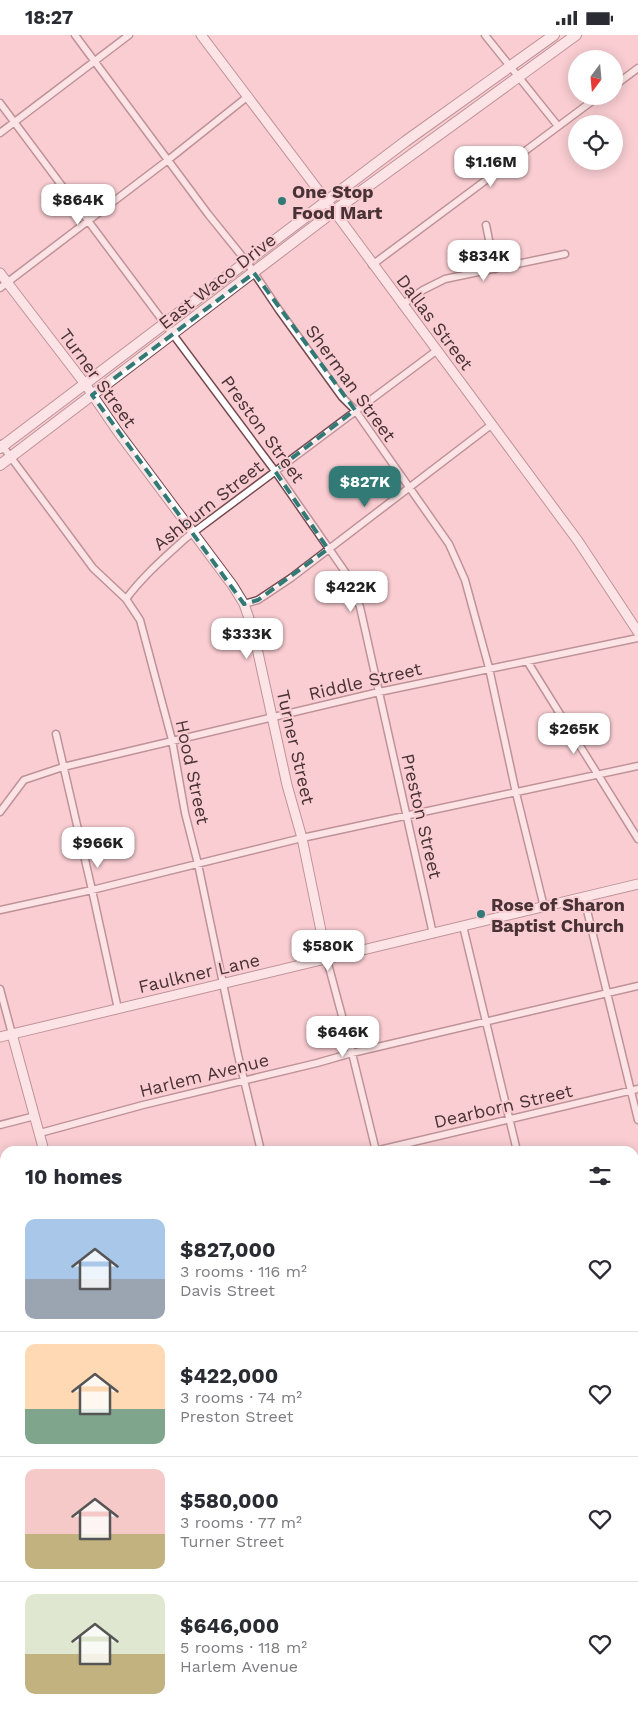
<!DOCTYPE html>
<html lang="en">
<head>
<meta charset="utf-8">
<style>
	body { margin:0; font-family:"Work Sans",sans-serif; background:#f2f2f3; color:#2b2b33; height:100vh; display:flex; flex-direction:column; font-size:19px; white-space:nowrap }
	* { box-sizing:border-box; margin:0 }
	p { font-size:16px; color:#7c7c81 }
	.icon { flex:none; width:28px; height:28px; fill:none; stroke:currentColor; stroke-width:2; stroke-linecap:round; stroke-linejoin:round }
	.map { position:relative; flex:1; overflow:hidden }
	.details { position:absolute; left:0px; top:1111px; width:639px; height:571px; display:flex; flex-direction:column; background:#fff; border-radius:15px 15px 0 0; box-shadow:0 2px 12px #0003 }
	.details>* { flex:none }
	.needle { width:32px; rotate:196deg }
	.tools { position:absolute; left:568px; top:15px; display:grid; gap:10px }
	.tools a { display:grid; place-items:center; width:55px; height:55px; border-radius:50%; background:#fff; box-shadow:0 2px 12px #0003; font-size:25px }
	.price { position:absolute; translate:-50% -42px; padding:0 11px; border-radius:10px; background:#fff; color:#222; font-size:16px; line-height:32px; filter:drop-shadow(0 1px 2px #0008) }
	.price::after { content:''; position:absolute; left:50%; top:30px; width:15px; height:11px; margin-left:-8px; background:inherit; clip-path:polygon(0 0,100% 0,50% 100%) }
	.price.on { background:#317a76; color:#fff }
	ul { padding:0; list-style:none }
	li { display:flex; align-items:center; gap:15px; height:125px; padding:0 25px }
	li+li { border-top:1px solid #e1e1e2 }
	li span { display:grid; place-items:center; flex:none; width:140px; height:100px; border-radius:10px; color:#555 }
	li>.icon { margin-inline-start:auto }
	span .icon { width:60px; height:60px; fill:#fffc; stroke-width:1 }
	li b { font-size:21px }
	h2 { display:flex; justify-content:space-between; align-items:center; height:60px; padding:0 25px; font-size:21px }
	.status { display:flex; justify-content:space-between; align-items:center; height:35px; padding:0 25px; background:#fff; direction:ltr }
	.status svg { height:14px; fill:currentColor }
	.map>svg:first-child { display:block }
	.green { fill:#f6c283 }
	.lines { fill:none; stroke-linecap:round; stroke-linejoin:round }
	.street-casing { stroke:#76494f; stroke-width:9 }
	.secondary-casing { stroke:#76494f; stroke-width:11 }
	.primary-casing { stroke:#76494f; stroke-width:12 }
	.street { stroke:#fff; stroke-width:6 }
	.secondary { stroke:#fff; stroke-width:9 }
	.primary { stroke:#fff; stroke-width:10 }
	.marked { fill:none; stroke:#317a76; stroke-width:4; stroke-dasharray:10 6; stroke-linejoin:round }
	.poi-dot { fill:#317a76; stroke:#f9cdd2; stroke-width:2 }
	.labels { text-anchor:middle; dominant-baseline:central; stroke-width:4; stroke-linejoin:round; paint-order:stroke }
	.poi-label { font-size:18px; font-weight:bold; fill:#483235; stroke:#f9cdd2; text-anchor:start }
	.street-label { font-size:18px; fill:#483235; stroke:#f9cdd2 }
</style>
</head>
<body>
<div class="status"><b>18:27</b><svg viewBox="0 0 49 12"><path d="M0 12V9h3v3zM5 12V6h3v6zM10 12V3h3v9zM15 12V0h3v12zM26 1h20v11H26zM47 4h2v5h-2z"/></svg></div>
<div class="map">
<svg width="638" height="1682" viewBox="0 0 638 1682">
	<rect width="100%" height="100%" fill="#f9cdd2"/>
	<path class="green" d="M5 1417V1577L0 1579V1419Z"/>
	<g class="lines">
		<defs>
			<path id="street" d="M75 0 208 179 246 226 279 275 342 362 355 375 449 509 465 545 489 633 516 758 544 872
				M485 0 558 91
				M614 51 638 33
				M0 68 275 436 348 541 360 572 433 899
				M0 98 129 0
				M486 190 495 234
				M372 230 599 61
				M0 253 168 125 247 62
				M402 270 423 255 445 244 565 219
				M1 409 93 533 126 564 140 585 172 705 185 778 198 829 238 1020 261 1116
				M126 564C143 541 165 522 186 503L436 316
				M244 569 258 565 291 543 491 390
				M527 626 638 804
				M56 699 92 855 118 974
				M0 777 24 745 63 732 379 657 638 603
				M584 863 638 1085
				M0 875 92 855 302 803 638 731
				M463 891 517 1116
				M327 925 352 1018 376 1116
				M0 954 12 999
				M0 1090 35 1081
				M40 1098 143 1070 317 1028 352 1018 638 951
				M375 1116 638 1054
				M634 1159 638 1158
				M634 1261 638 1260
				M634 1366 638 1365
				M634 1469 638 1468
				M634 1569 638 1568
				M0 1610 5 1609
				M634 1663 638 1662
				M34 1678 35 1682
				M546 1678 550 1682
				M137 1682 154 1678
				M590 1682 599 1678"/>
			<path id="secondary" d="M201 0 334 176 578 506 638 597
				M0 238 85 349 118 397 233 551 244 569 253 595 287 750 302 803 327 925
				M12 999 44 1116
				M0 1002 638 849
				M634 1578 638 1577
				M634 1609 638 1608
				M286 1678 289 1682
				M464 1682 468 1678
				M509 1682 513 1678"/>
			<path id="primary" d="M0 413 406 106 554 0
				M0 430 334 176 576 0"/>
		</defs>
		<use href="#street" class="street-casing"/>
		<use href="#secondary" class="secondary-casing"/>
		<use href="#primary" class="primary-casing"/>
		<use href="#street" class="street"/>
		<use href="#secondary" class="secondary"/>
		<use href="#primary" class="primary"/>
	</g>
	<path d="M0 0H638V1682H0ZM254 238 355 375 275 436 328 514 258 565 244 569 92 360Z" fill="#f9cdd2" fill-opacity=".55" fill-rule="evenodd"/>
	<path class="marked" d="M254 238 355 375 275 436 328 514 258 565 244 569 92 360Z"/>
	<g class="poi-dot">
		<circle cx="282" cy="166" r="5"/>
		<circle cx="481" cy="879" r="5"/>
	</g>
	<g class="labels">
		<g class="poi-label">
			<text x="292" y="156">One Stop<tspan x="292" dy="21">Food Mart</tspan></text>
			<text x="491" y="869">Rose of Sharon<tspan x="491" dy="21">Baptist Church</tspan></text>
		</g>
		<g class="street-label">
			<text transform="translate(217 246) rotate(-38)">East Waco Drive</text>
			<text transform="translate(435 287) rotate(53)">Dallas Street</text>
			<text transform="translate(98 343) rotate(54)">Turner Street</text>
			<text transform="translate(351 348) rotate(54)">Sherman Street</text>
			<text transform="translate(263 394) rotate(54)">Preston Street</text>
			<text transform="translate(208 470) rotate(-38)">Ashburn Street</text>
			<text transform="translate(365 646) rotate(-13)">Riddle Street</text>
			<text transform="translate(296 712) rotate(77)">Turner Street</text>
			<text transform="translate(193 737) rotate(78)">Hood Street</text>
			<text transform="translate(422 781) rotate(77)">Preston Street</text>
			<text transform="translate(199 938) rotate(-13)">Faulkner Lane</text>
			<text transform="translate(204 1040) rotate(-14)">Harlem Avenue</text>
			<text transform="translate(503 1071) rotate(-13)">Dearborn Street</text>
		</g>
	</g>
</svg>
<div class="tools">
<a><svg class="needle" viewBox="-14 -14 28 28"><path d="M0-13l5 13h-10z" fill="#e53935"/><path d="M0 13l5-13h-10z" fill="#7c7c81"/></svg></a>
<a><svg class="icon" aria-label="locate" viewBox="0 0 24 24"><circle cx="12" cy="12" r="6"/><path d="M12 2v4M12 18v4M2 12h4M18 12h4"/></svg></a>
</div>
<b class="price" style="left:491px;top:153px">$1.16M</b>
<b class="price" style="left:78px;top:191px">$864K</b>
<b class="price" style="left:484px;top:247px">$834K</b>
<b class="price on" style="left:365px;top:473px">$827K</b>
<b class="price" style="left:351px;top:578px">$422K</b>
<b class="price" style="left:247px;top:625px">$333K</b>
<b class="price" style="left:574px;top:720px">$265K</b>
<b class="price" style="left:98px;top:834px">$966K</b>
<b class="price" style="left:328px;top:937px">$580K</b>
<b class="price" style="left:343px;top:1023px">$646K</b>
<section class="details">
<h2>10 homes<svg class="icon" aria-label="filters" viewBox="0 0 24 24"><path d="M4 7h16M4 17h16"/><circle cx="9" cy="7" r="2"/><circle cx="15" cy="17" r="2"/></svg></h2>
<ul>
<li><span style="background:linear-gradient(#a9c7e8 60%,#9aa5b1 0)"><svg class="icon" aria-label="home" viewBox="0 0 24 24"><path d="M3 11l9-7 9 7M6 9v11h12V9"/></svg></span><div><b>$827,000</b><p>3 rooms · 116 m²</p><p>Davis Street</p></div><svg class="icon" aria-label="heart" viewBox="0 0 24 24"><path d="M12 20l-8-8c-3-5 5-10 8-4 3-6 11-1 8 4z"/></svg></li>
<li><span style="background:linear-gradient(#ffd9b3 65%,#7fa58c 0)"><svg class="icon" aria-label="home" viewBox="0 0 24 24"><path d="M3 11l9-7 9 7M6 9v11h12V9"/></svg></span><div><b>$422,000</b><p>3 rooms · 74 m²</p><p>Preston Street</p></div><svg class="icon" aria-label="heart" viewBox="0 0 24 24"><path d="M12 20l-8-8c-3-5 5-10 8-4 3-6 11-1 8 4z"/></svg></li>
<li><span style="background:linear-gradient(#f6c9c9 65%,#c2b280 0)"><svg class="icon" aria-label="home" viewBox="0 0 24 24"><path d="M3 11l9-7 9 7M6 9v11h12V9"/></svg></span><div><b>$580,000</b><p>3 rooms · 77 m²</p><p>Turner Street</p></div><svg class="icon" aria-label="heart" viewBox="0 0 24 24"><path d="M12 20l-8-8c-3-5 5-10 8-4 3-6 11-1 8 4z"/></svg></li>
<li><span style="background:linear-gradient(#dfe7d0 60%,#c2b280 0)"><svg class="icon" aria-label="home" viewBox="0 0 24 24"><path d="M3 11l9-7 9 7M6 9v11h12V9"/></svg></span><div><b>$646,000</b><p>5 rooms · 118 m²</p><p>Harlem Avenue</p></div><svg class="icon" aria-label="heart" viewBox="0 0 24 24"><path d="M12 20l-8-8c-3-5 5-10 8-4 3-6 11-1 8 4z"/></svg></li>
</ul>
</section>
</div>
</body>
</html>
